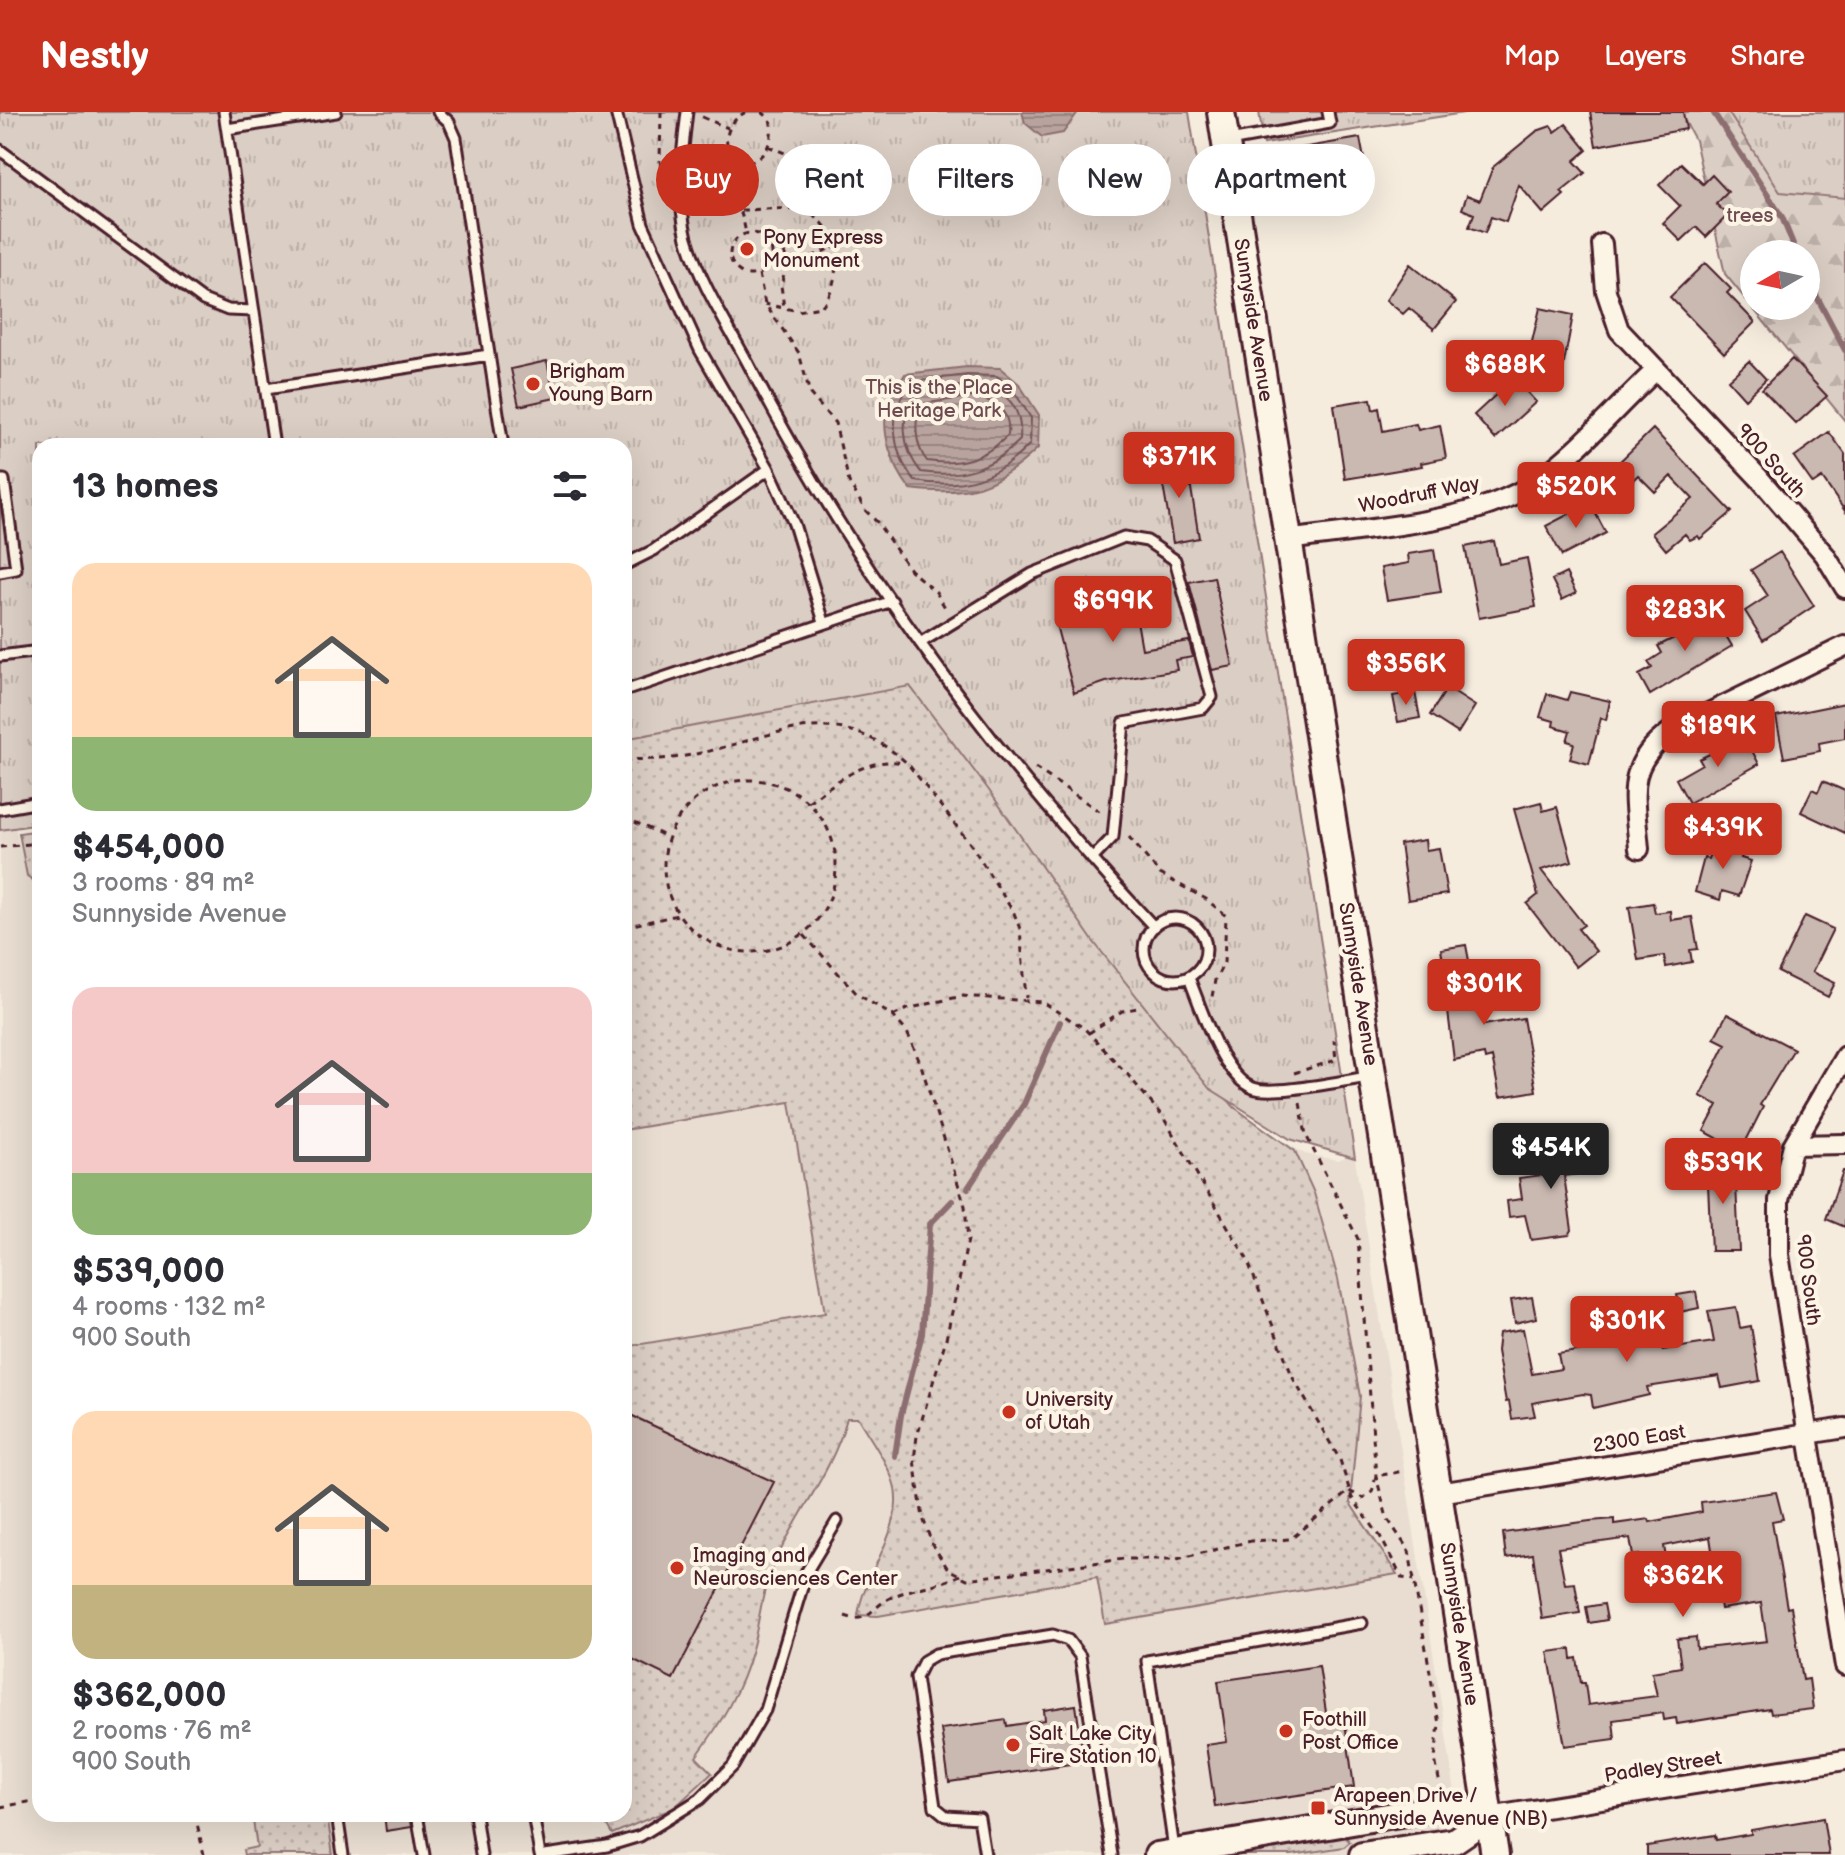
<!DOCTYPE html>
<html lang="en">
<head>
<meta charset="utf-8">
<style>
	body { margin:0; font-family:"Balsamiq Sans",sans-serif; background:#f2f2f3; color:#2b2b33; height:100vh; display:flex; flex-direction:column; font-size:30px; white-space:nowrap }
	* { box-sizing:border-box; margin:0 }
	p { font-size:26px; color:#7c7c81 }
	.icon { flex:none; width:44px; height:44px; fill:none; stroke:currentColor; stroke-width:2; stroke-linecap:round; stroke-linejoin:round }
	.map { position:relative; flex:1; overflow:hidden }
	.panel { position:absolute; left:32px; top:326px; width:600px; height:1384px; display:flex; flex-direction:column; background:#fff; border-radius:24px; box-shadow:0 8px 32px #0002 }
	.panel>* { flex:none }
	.top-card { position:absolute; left:656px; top:32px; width:760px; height:72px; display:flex; gap:16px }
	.needle { width:52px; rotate:261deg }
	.fabs { position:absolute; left:1740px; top:128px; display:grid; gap:16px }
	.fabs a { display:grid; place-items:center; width:80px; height:80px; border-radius:50%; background:#fff; box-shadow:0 8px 32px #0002; font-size:40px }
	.price { position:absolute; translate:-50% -68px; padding:0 18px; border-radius:8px; background:#c8321e; color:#fff; font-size:26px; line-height:52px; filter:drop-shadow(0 2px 4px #0008) }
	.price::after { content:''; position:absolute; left:50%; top:48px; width:24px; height:18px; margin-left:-12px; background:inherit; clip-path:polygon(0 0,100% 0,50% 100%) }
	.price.selected { background:#222; color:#fff }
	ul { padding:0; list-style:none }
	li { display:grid; align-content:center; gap:16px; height:424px; padding:0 40px }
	li span { display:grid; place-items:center; height:248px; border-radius:24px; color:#555 }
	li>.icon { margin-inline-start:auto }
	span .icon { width:144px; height:144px; fill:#fffc; stroke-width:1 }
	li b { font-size:34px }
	h2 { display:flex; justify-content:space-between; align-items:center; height:96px; padding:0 40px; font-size:34px }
	.tag { padding:0 28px; border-radius:36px; background:#fff; box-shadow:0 8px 32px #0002; font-size:28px; line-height:72px }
	.tag.selected { background:#c8321e; color:#fff }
	header { display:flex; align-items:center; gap:48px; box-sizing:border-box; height:112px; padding:0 40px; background:#c8321e; color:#fff }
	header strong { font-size:38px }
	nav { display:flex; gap:44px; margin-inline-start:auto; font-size:28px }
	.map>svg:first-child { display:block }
	.built { fill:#e8ddd0 }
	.grass { fill:url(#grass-dots); stroke:#927678; stroke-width:2 }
	.forest { fill:url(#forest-firs); stroke:#927678; stroke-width:2; fill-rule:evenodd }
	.park { fill:url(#park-tufts); stroke:#927678; stroke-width:2 }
	.water { fill:url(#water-rules); stroke:#8c6e70; stroke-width:2 }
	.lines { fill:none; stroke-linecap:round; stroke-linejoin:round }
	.shore { stroke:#765459; stroke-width:2 }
	.stream { stroke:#8c6e70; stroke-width:6 }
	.building { fill:#cab9b1; stroke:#4a1f2b; stroke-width:2 }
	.service-casing { stroke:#4a1f2b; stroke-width:15 }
	.minor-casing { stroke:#4a1f2b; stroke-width:24 }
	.tertiary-casing { stroke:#4a1f2b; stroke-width:30 }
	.secondary-casing { stroke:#4a1f2b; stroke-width:32 }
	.path { stroke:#4a1f2b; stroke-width:3; stroke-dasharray:6 6; stroke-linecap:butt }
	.service { stroke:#fcf5e5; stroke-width:9 }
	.minor { stroke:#fcf5e5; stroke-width:18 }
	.tertiary { stroke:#fcf5e5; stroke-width:24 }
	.secondary { stroke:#fcf5e5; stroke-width:26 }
	.poi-dot { fill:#c8321e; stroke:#fcf5e5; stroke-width:3 }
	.labels { text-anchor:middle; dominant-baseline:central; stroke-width:8; stroke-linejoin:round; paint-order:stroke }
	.park-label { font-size:20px; fill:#6e4b51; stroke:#fcf5e5 }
	.poi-label { font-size:20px; fill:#4a1f2b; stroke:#fcf5e5; text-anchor:start }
	.street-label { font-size:20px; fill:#4a1f2b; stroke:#fcf5e5 }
</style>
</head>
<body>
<header>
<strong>Nestly</strong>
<nav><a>Map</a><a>Layers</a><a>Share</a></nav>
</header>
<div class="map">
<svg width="1845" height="1743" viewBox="0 0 1845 1743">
	<defs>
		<pattern id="grass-dots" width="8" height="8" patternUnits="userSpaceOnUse" patternTransform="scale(2)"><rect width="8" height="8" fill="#dbcec4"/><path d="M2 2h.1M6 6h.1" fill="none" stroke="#bdb0a9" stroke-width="1.8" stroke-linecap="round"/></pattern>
		<pattern id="forest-firs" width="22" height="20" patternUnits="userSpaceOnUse" patternTransform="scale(2)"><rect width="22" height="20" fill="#dbcec4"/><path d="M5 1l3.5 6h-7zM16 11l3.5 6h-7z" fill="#bdb0a9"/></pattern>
		<pattern id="park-tufts" width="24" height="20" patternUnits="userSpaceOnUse" patternTransform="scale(2)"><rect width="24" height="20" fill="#dbcec4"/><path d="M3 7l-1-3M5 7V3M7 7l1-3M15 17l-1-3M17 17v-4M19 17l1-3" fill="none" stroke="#bdb0a9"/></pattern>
		<pattern id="water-rules" width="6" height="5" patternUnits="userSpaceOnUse" patternTransform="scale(2)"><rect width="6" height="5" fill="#b8a39e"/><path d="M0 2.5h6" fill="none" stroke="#988481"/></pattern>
	</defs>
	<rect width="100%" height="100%" fill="#f5ecde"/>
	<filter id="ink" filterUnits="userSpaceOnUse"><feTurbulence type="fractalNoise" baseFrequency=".0125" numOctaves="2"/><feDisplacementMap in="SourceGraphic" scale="16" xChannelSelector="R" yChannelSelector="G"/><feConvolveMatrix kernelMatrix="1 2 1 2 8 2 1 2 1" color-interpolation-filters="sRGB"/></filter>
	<g filter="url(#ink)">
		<path class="built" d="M624 640 1102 883 1244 1006 1305 1042 1338 1048 1354 1041 1465 1743H0V709L14 707 19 735 40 732V1702H624Z"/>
		<path class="grass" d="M858 506 1209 965 1234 995 1295 1039 1314 1081 1338 1167 1360 1284 1350 1391 1397 1462 1105 1512 1097 1465 878 1504 858 1503C864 1458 910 1413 892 1366 884 1345 869 1325 858 1306H847C831 1365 790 1409 769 1465 760 1488 759 1514 752 1537 741 1578 721 1611 696 1645L712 1661 674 1696 612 1722 601 1703 562 1708V1702H624V1543L673 1567 773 1370 624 1300V1235L825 1201 790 990 624 1018V591Z
			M40 718V773L27 764 19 721Z
			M252 1702H327L333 1743H244L243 1738 257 1735Z
			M1343 1722 1350 1730 1344 1735 1292 1743H1217Z"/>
		<path class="forest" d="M1680 0H1746L1836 83 1845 86V309L1725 162 1695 28ZM1754 142H1806V194H1754Z"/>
		<path class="park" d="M0 0H1189L1355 1046 1290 1027 1209 976 1093 829 988 677 910 574 624 627V334H40V712L0 718Z
			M1259 0H1470L1264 32Z
			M1728 0H1845V86L1780 80Z"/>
		<path class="water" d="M1022 0H1078L1063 21 1042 25 1025 11Z
			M967 255 1000 256 1019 272 1039 303 1038 336C996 377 967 384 910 377 893 354 879 321 888 291 891 281 900 271 905 262Z"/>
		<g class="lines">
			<path class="shore" d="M967 263 997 264 1013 278 1031 306 1030 332C997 367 961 377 915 369 891 340 887 300 911 270Z
				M968 273C1002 274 1023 291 1020 328 992 357 960 366 921 360 902 337 898 302 917 279Z
				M968 285C992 286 1011 296 1008 323 986 346 958 354 927 349 915 334 913 308 922 292Z"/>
			<path class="stream" d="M1713 0 1782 105 1797 142
				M1806 164 1845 238
				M968 1076 1024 992 1060 910
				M895 1344 901 1303 922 1222 930 1112 952 1089"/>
		</g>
		<path class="building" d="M1590 0H1683L1686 17 1596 34Z
			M1566 12 1587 38 1574 49 1585 61 1561 80 1564 83 1543 101 1519 73 1506 110 1491 105 1485 121 1469 115 1474 102 1462 97 1467 83 1480 88 1493 55 1537 19 1551 14 1555 20Z
			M1360 26 1369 73 1336 79 1334 63 1307 68 1301 36Z
			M1681 51 1703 72 1712 63 1728 80 1716 92 1728 103 1706 125 1696 115 1681 129 1663 111 1680 94 1659 73Z
			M1705 151 1731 177 1727 181 1755 210 1724 241 1670 185Z
			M1410 152 1456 190 1434 217 1409 196 1403 202 1386 188Z
			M1540 196 1573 203 1562 262 1526 255Z
			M1792 247 1827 284 1796 312 1762 277Z
			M547 249 555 286 519 294 511 257Z
			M1749 249 1766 267 1745 287 1728 268Z
			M1514 266 1536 290 1495 327 1474 303Z
			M1371 287 1373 298 1379 296 1383 319 1416 312 1418 318 1440 313 1446 346 1421 351 1422 354 1345 367 1334 293Z
			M1653 317 1732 400 1700 427 1698 424 1690 428 1685 422 1666 438 1652 421 1693 387 1671 364 1655 380 1638 363 1627 374 1612 357Z
			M1829 320 1845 342V399L1822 366 1813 372 1794 345Z
			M1186 345 1199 426 1173 431 1159 350Z
			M1590 391 1606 421 1562 444 1546 414Z
			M1494 429 1499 452 1527 446 1536 495 1479 506 1465 435Z
			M1434 438 1441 480 1387 488 1381 456 1409 451 1408 442Z
			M1780 440 1814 494 1763 528 1745 499 1768 484 1751 458Z
			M1566 461 1576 481 1562 488 1552 468Z
			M1214 465 1233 554 1212 558 1189 470Z
			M1130 469 1142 537 1189 529 1193 545 1175 548 1177 558 1106 570 1074 581 1055 509 1108 495 1104 473Z
			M1715 505 1732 534 1650 583 1639 563 1652 556 1648 550 1662 541 1658 534 1680 523 1676 516 1692 507 1697 515Z
			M1447 576 1475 594 1458 621 1430 603Z
			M1415 580 1420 606 1398 610 1393 584Z
			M1570 580 1610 589 1606 608 1601 606 1589 652 1570 647 1574 631 1567 629 1570 619 1553 614 1554 609 1540 605 1547 582 1567 588Z
			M1845 591V626L1819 631 1820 639 1784 646 1776 605Z
			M1745 625 1759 652 1689 691 1676 667 1702 652 1699 647Z
			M1823 669 1845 679V721L1801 700 1812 677 1818 680Z
			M1541 690 1543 699 1557 695 1572 749 1541 758 1584 813 1578 817 1596 839 1576 855 1527 792 1538 783 1514 697Z
			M1715 727 1744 737 1741 746 1751 749 1739 784 1722 779 1720 788 1695 780 1704 746 1708 747Z
			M1425 728 1426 738 1439 736 1447 782 1408 788 1400 732Z
			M1653 791 1655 801 1670 799 1671 808 1692 805 1698 837 1690 838 1692 850 1666 855 1664 844 1638 848 1629 795Z
			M1805 804 1833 817 1812 860 1835 871 1828 885 1778 860Z
			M1466 833 1470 854H1475L1484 913 1523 906 1536 979 1500 985 1492 945 1485 947 1484 942 1454 948 1445 875H1442L1439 856H1444L1441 837Z
			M1727 902 1794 937 1760 993 1763 995 1741 1039 1704 1019 1718 993 1700 984 1726 932 1714 926Z
			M1586 1026 1591 1060 1564 1064 1572 1118 1569 1123 1531 1128 1525 1103 1509 1105 1507 1089 1522 1087 1519 1066 1550 1062 1546 1031Z
			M1735 1049 1739 1139H1711L1707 1050Z
			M1843 1059H1845V1115L1826 1107Z
			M1696 1180 1699 1196 1680 1200 1677 1183Z
			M1532 1185 1536 1206 1515 1211 1511 1188Z
			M1736 1195 1740 1216 1751 1214 1760 1269 1722 1276 1719 1264 1647 1275 1649 1283 1593 1296 1591 1283 1583 1282 1532 1291 1535 1304 1512 1307 1509 1289 1506 1290 1497 1239 1499 1221 1523 1217 1532 1262 1561 1257 1558 1242 1584 1238 1582 1225 1636 1216 1635 1211 1657 1208 1662 1238 1714 1230 1708 1199Z
			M624 1300 774 1370 673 1567 624 1543Z
			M1776 1380 1783 1407 1772 1409 1787 1496 1791 1495 1803 1568 1809 1567 1813 1597 1771 1602 1770 1597 1677 1612 1676 1606 1664 1608 1663 1601 1613 1608 1615 1627 1565 1634 1548 1540 1571 1537 1572 1547 1577 1546 1581 1571H1585L1588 1593 1657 1584 1652 1560 1681 1555 1677 1527 1696 1525 1697 1537 1767 1529 1761 1491 1721 1497 1710 1425 1664 1434 1666 1446 1640 1450 1639 1443 1633 1444 1630 1426 1558 1436 1565 1472 1575 1471 1580 1501 1542 1507 1533 1442 1506 1446 1503 1421 1590 1409 1614 1407V1412L1649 1407 1650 1410 1702 1400 1701 1390Z
			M1604 1492 1607 1508 1589 1511 1586 1495Z
			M1319 1554 1327 1607 1344 1604 1354 1675 1215 1695 1206 1633 1227 1630 1218 1569Z
			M1076 1593 1084 1650 949 1670 941 1617 1006 1608 1007 1614 1045 1608 1044 1598Z
			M384 1702H410L412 1715 386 1719Z
			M1823 1706 1829 1743H1647V1734L1715 1723 1716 1728 1751 1722V1718Z"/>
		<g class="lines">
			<defs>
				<path id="service" d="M224 0 274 334
					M438 0 449 10 456 26 503 334
					M616 0 643 112 700 238 769 357 794 412 824 510
					M687 0C682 43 676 83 687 126 700 172 729 215 751 257 857 460 997 647 1154 815
					M227 17 336 0
					M1229 29 1330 11 1328 0
					M0 38 203 188 228 198 254 199
					M266 277 489 243
					M0 368H4L16 457 0 460
					M624 453 654 438 769 357
					M920 531 1032 462 1124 425 1147 429 1175 448 1212 585 1203 596 1124 611 1113 725 1092 747
					M0 544 40 539
					M624 579 892 489
					M0 697 40 690
					M1144 837a31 31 0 1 1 62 0a31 31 0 1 1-62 0Z
					M1189 866C1201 895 1222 965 1253 976 1273 984 1345 968 1369 965
					M337 1702 343 1743
					M417 1702 424 1743
					M475 1702 481 1743
					M533 1702 540 1743
					M1174 1737 1147 1549 1362 1511
					M545 1743 607 1734 640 1724 700 1687 733 1654 765 1598 807 1459 837 1409
					M985 1743 979 1706 946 1704 935 1695 916 1565 924 1549 936 1542 1053 1523 1068 1528 1080 1544 1112 1743"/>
				<path id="minor" d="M1602 132 1606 179 1619 218 1759 366 1825 443 1845 476
					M1288 428C1360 417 1473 412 1533 372 1578 341 1615 296 1655 259
					M1639 737C1635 686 1623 654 1670 620L1845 534
					M1845 944 1793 1033 1779 1088V1143L1845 1554
					M1793 1033 1845 1032
					M1439 1381 1845 1316
					M1489 1705 1845 1648"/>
				<path id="tertiary" d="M1157 1743 1447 1694 1489 1705
					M1362 1743 1454 1729 1489 1705"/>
				<path id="secondary" d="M1221 0 1495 1743"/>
			</defs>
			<use href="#service" class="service-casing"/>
			<use href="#minor" class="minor-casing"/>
			<use href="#tertiary" class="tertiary-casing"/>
			<use href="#secondary" class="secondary-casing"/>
			<path class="path" d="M661 0 660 50 666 59
				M746 0C729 9 723 24 729 42L743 52C766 49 775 27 770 7L762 0
				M702 5 728 16
				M768 34 787 42
				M695 65C730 75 740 87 746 122
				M741 98C762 98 793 93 812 103 842 119 842 172 821 195L798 199 765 192
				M730 142a21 21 0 1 1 42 0a21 21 0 1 1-42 0Z
				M768 131 777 128 788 148 781 173 784 196
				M788 148 807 147 833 135
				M759 162 765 192 799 241 810 282 835 311 849 370 865 398 877 410 910 458 936 480 947 499
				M624 648C642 647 662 648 680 645 768 631 829 581 908 652L972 734 1014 801 1020 817 1026 886
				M1035 656 1102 701
				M664 754a86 86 0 1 1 172 0a86 86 0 1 1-172 0Z
				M808 690C838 669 867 644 905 651
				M624 705 667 725
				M1129 725 1160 762 1206 787 1226 804 1224 851 1215 868 1212 885
				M0 735 40 731
				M624 815 678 803
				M804 823 857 882 893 904 907 920 921 953 965 1094 968 1128 946 1227 917 1324 914 1348 923 1406 932 1432 948 1457 967 1467 1124 1447H1177L1251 1429 1291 1427 1349 1379 1363 1386 1372 1380 1376 1364 1404 1359
				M893 904 907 897 962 884 1042 890 1084 916 1128 963 1163 1005 1247 1147 1293 1266 1340 1348 1352 1386 1380 1424 1402 1466 1414 1468
				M1089 921 1122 899 1137 896
				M1294 961 1336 948 1334 928
				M1300 991 1306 1023 1358 1127 1376 1364 1387 1406 1409 1439 1439 1612 1435 1647 1440 1673
				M39 1453 40 1459
				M845 1504C866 1512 871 1497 888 1487 910 1475 937 1475 960 1463
				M0 1695 40 1688
				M195 1702 204 1743"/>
			<use href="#service" class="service"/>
			<use href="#minor" class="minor"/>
			<use href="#tertiary" class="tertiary"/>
			<use href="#secondary" class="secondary"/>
		</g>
	</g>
	<g class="poi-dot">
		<circle cx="747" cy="137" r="8"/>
		<circle cx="533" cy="272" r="8"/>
		<circle cx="1009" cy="1300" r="8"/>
		<circle cx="677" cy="1456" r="8"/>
		<circle cx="1286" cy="1619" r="8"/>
		<circle cx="1013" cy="1633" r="8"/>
		<rect x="1310" y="1688" width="16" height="16" rx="4"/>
	</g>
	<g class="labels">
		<g class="park-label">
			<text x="1750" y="104">trees</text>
			<text x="939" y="276">This is the Place<tspan x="939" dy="23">Heritage Park</tspan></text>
		</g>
		<g class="poi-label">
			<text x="763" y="126">Pony Express<tspan x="763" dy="23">Monument</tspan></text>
			<text x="549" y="260">Brigham<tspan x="549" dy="23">Young Barn</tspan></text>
			<text x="1025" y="1288">University<tspan x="1025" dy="23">of Utah</tspan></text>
			<text x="693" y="1444">Imaging and<tspan x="693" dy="23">Neurosciences Center</tspan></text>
			<text x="1302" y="1608">Foothill<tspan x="1302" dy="23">Post Office</tspan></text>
			<text x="1029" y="1622">Salt Lake City<tspan x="1029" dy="23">Fire Station 10</tspan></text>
			<text x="1334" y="1684">Arapeen Drive /<tspan x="1334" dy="23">Sunnyside Avenue (NB)</tspan></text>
		</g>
		<g class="street-label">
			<text transform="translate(1253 208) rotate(81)">Sunnyside Avenue</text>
			<text transform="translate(1771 349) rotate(48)">900 South</text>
			<text transform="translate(1419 383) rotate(-11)">Woodruff Way</text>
			<text transform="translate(1358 872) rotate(81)">Sunnyside Avenue</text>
			<text transform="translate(1808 1168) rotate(83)">900 South</text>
			<text transform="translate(1639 1327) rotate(-9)">2300 East</text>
			<text transform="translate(1459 1512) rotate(81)">Sunnyside Avenue</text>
			<text transform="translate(1663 1655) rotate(-9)">Padley Street</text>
		</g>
	</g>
</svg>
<div class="fabs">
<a><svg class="needle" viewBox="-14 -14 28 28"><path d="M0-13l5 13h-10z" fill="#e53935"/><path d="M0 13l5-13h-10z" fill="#7c7c81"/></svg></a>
</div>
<b class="price" style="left:1505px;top:296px">$688K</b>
<b class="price" style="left:1179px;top:388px">$371K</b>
<b class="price" style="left:1576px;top:418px">$520K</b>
<b class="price" style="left:1113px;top:532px">$699K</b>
<b class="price" style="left:1685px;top:541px">$283K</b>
<b class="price" style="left:1406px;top:595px">$356K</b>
<b class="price" style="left:1718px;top:657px">$189K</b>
<b class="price" style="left:1723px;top:759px">$439K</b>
<b class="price" style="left:1484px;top:915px">$301K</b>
<b class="price selected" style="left:1551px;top:1079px">$454K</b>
<b class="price" style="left:1723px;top:1094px">$539K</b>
<b class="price" style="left:1627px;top:1252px">$301K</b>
<b class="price" style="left:1683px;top:1507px">$362K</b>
<div class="top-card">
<a class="tag selected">Buy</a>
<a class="tag">Rent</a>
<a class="tag">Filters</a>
<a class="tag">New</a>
<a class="tag">Apartment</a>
</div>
<section class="panel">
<h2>13 homes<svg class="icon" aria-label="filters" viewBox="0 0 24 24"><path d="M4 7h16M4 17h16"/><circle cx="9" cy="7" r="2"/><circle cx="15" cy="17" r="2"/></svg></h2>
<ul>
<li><span style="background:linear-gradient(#ffd9b3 70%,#8fb573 0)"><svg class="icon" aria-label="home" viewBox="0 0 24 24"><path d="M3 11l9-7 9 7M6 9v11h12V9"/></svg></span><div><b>$454,000</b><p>3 rooms · 89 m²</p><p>Sunnyside Avenue</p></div></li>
<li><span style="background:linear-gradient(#f6c9c9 75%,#8fb573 0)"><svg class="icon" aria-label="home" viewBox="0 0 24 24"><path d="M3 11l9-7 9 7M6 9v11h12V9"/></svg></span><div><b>$539,000</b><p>4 rooms · 132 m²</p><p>900 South</p></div></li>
<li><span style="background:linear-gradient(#ffd9b3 70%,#c2b280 0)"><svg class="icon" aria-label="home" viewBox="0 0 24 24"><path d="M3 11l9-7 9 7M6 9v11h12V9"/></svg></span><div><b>$362,000</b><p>2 rooms · 76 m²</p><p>900 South</p></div></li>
</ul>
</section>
</div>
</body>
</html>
